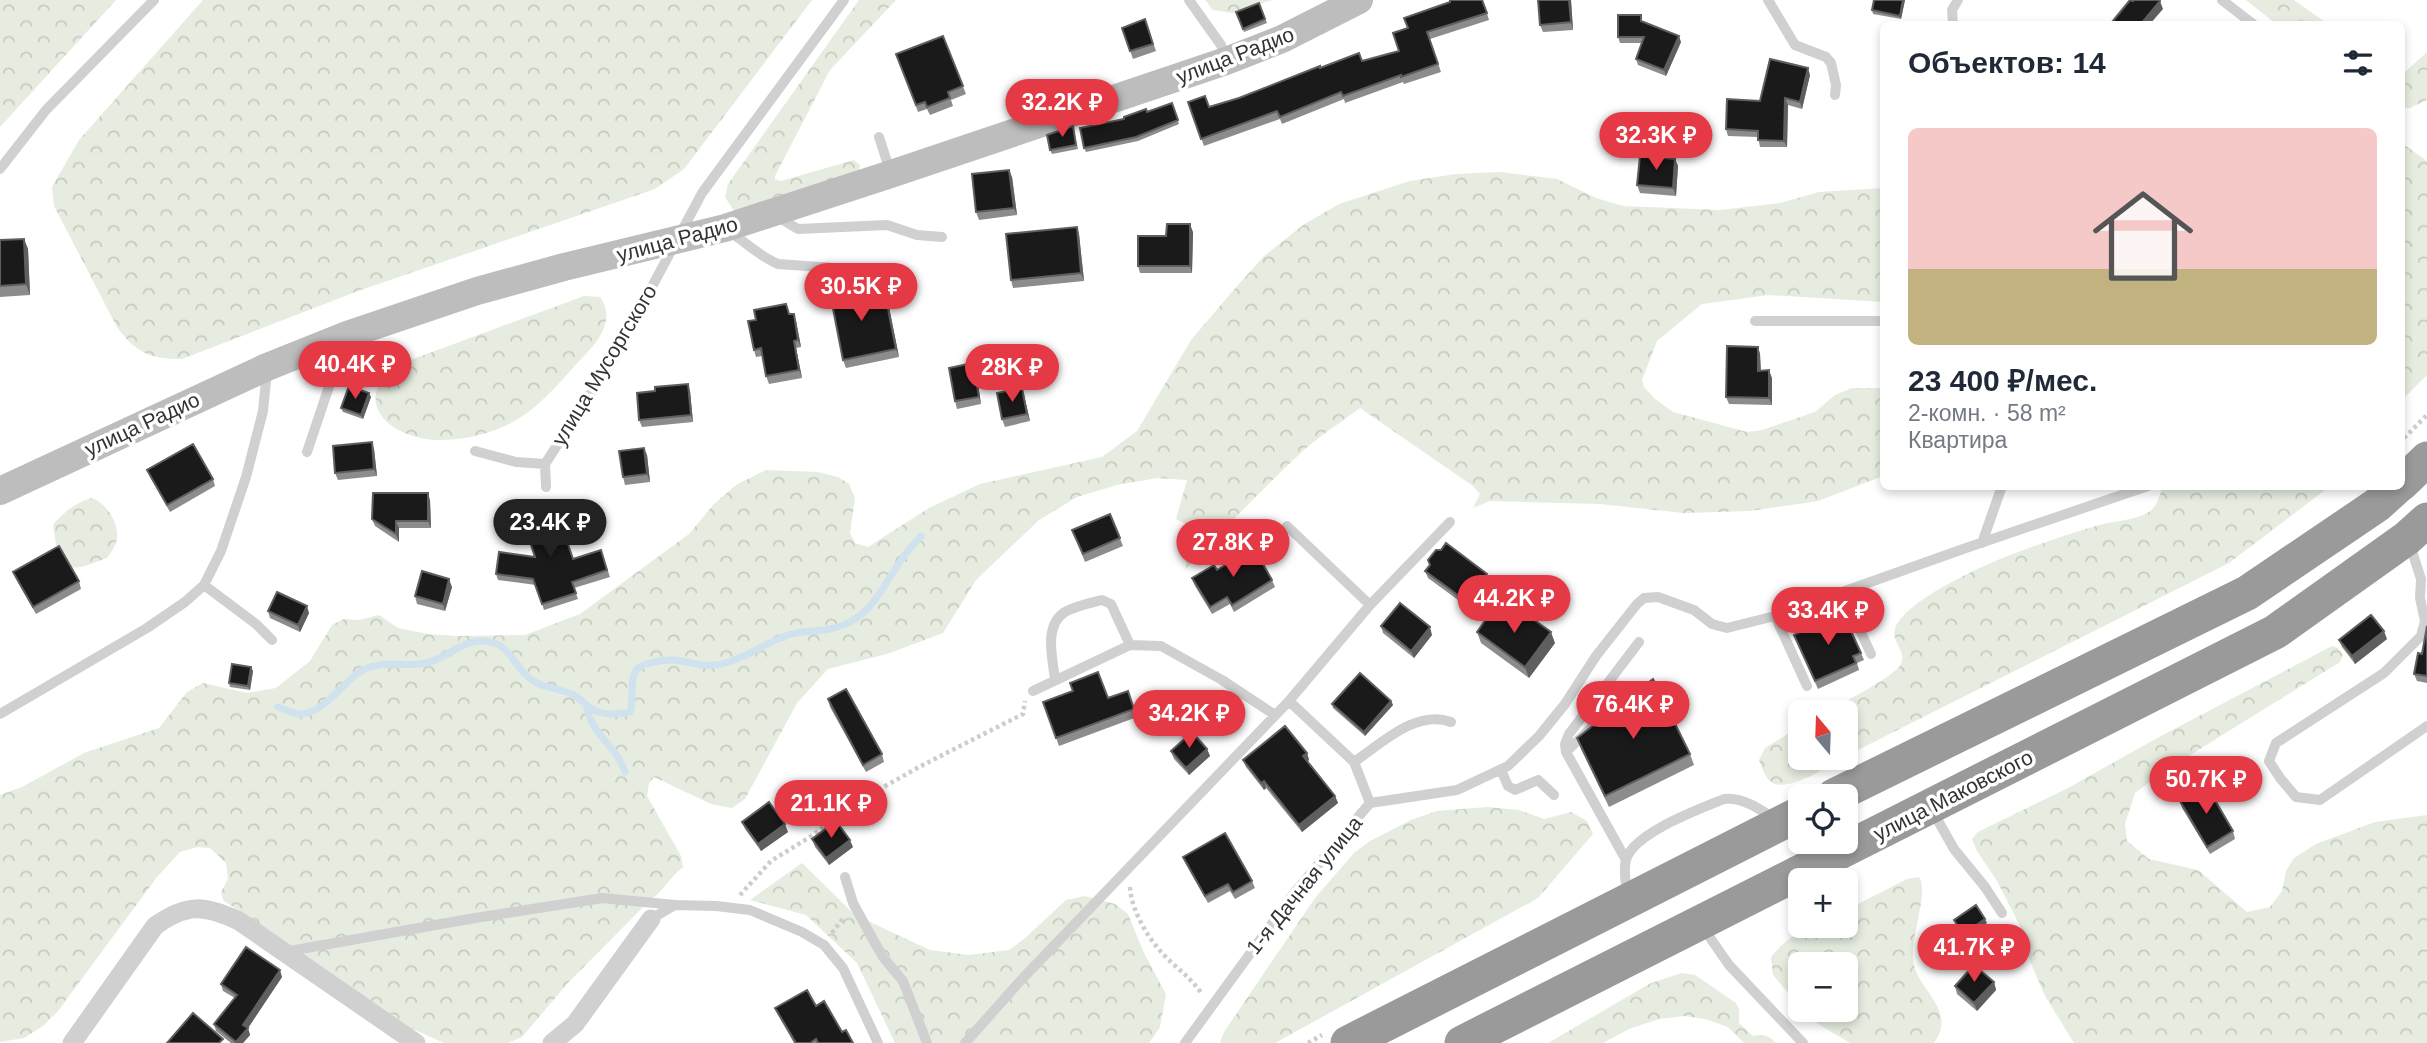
<!DOCTYPE html>
<html lang="ru">
<head>
<meta charset="utf-8">
<style>
	body { margin:0; font-family:Helvetica,sans-serif; background:#f6f6f7; color:#1f2937; height:100vh; display:flex; flex-direction:column; font-size:26px; white-space:nowrap }
	* { box-sizing:border-box; margin:0 }
	p { font-size:23px; color:#747a83 }
	.icon { flex:none; width:38px; height:38px; fill:none; stroke:currentColor; stroke-width:2; stroke-linecap:round; stroke-linejoin:round }
	.map { position:relative; flex:1; overflow:hidden }
	.panel { position:absolute; left:1880px; top:21px; width:525px; height:469px; display:flex; flex-direction:column; background:#fff; border-radius:10px; box-shadow:0 4px 10px #0003 }
	.panel>* { flex:none }
	.needle { width:46px; rotate:341deg }
	.buttons { position:absolute; left:1788px; top:700px; display:grid; gap:14px }
	.buttons a { display:grid; place-items:center; width:70px; height:70px; border-radius:10px; background:#fff; box-shadow:0 4px 10px #0003; font-size:35px }
	.price { position:absolute; translate:-50% -60px; padding:0 16px; border-radius:24px; background:#e63946; color:#fff; font-size:23px; line-height:46px; filter:drop-shadow(0 2px 4px #0008) }
	.price::after { content:''; position:absolute; left:50%; top:42px; width:21px; height:16px; margin-left:-10px; background:inherit; clip-path:polygon(0 0,100% 0,50% 100%) }
	.price.active { background:#222; color:#fff }
	ul { padding:0; list-style:none }
	li { display:grid; align-content:center; gap:14px; height:371px; padding:0 28px }
	li+li { border-top:2px solid #e0e1e3 }
	li span { display:grid; place-items:center; height:217px; border-radius:10px; color:#555 }
	li>.icon { margin-inline-start:auto }
	span .icon { width:126px; height:126px; fill:#fffc; stroke-width:1 }
	li b { font-size:30px }
	h2 { display:flex; justify-content:space-between; align-items:center; height:84px; padding:0 28px; font-size:30px }
	.map>svg:first-child { display:block }
	.forest { fill:url(#forest-crowns) }
	.lines { fill:none; stroke-linecap:round; stroke-linejoin:round }
	.stream { stroke:#cfe2ee; stroke-width:7 }
	.path { stroke:#cdcdcd; stroke-width:4.5; stroke-dasharray:3.5 3.5; stroke-linecap:butt }
	.lane { stroke:#d0d0d0; stroke-width:10 }
	.street { stroke:#d0d0d0; stroke-width:19 }
	.secondary { stroke:#bdbdbd; stroke-width:28 }
	.highway { stroke:#9a9a9a; stroke-width:35 }
	.wall { fill:#8c8c8c }
	.shaded-wall { fill:#5f5f5f }
	.building { fill:#1a1a1a; stroke:#5f5f5f; stroke-width:2 }
	.labels { text-anchor:middle; dominant-baseline:central; stroke-width:7; stroke-linejoin:round; paint-order:stroke }
	.street-label { font-size:21px; fill:#333; stroke:#fff }
</style>
</head>
<body>
<div class="map">
<svg width="2427" height="1043" viewBox="0 0 2427 1043">
	<defs>
		<pattern id="forest-crowns" width="20" height="18" patternUnits="userSpaceOnUse" patternTransform="scale(1.75)"><rect width="20" height="18" fill="#e6ecdf"/><path d="M2 6a3 3 0 1 1 6 0M12 15a3 3 0 1 1 6 0" fill="none" stroke="#c6cbc0"/></pattern>
	</defs>
	<rect width="100%" height="100%" fill="#fff"/>
	<path class="forest" d="M0 0H116L0 127Z
		M203 0H812L684 169 655 189 358 291 182 359C150 359 136 353 117 327L54 206 52 187 79 140Z
		M859 0H896L830 70 775 176V179L781 181 854 160 860 165 859 172 734 211 725 197 728 184Z
		M1205 0H1272L1232 13 1213 10Z
		M2246 0H2294L2328 24H2276Z
		M2427 52V100L2410 108H2401V71L2405 72Z
		M2401 145 2406 146 2427 161V375L2401 401Z
		M1500 172 1557 179 1596 198 1623 206 1720 210 1780 203 1819 192 1883 188V302L1769 295 1702 304 1657 341 1642 380 1644 387 1655 399 1673 412 1747 432 1762 430 1815 412 1835 395 1852 388H1883V476L1818 501 1750 511 1684 513 1600 504 1490 501 1473 508 1480 494 1473 486 1360 408C1341 422 1321 435 1304 450 1263 488 1224 529 1185 570L1193 528 1176 519 1187 480 1157 478 1117 485 1077 497 1039 520 976 580 943 633 890 653 828 669 797 703 745 799 732 808 711 804 654 777 649 783 647 796 681 856 683 867C669 878 663 892 648 902L567 984 522 1037 508 1043H444L411 1028 223 900 221 892 228 879 226 863 210 848 197 847 180 852 157 877 58 1011 43 1026 24 1038 0 1042V795L22 787 84 753 159 728 187 692 203 683 247 693 276 688 310 661 332 625 344 619 359 620 379 615 398 628 428 634 457 636 525 635 580 614 689 534 713 505 736 485 766 470 818 472 838 477 849 484 855 498 850 533 855 543 868 547 929 508 980 484 1102 457 1137 431 1191 340 1231 293 1263 257 1303 225 1339 204 1410 181 1456 174Z
		M584 296 600 297C616 319 599 341 583 357 563 378 543 404 518 419 495 433 462 441 436 440 390 438 349 402 397 365Z
		M2163 487H2329L2229 563 1846 756V712H1825C1840 704 1895 677 1901 664 1907 651 1891 642 1895 629 1903 602 1978 568 2005 557 2034 546 2065 535 2096 526 2111 521 2133 521 2147 513 2157 508 2159 496 2163 487Z
		M91 498C106 502 119 523 117 538 116 546 111 552 107 558L82 567 68 568 56 544 53 525C63 512 76 503 91 498Z
		M2332 646 2338 648 2343 655 2340 662 2166 770 2135 793 2125 824 2127 841 2149 859 2198 870 2247 912 2270 907 2282 891 2286 871 2294 858 2316 844 2375 822 2427 815V1043H2074L2045 996 2030 961 2019 924 1997 881 1977 851 1972 839 1978 832 2068 788 2159 737Z
		M1801 726V758H1844C1828 766 1789 792 1773 783 1765 779 1762 768 1759 760L1765 748Z
		M1487 807 1519 810 1544 819 1571 812 1587 821 1593 834 1538 898 1275 1043H1220L1224 1032 1315 898 1354 853 1370 841 1411 820 1437 811Z
		M802 863 855 915 930 950 969 955 1009 950 1024 939 1066 900 1085 896 1115 904 1128 914 1144 953 1166 994 1160 1027 1149 1043H895L857 963 806 915 750 900Z
		M1919 877C1929 891 1911 936 1913 958 1914 989 1959 1009 1934 1043H1850L1810 1019 1802 1010H1846V964H1801V1008L1773 975 1771 957C1795 928 1810 926 1846 926V910L1907 879Z
		M1682 973 1695 975 1736 1003 1739 1009V1023L1753 1036C1763 1034 1768 1035 1776 1043H1744L1728 1027 1705 1019 1684 1016 1659 1019 1629 1029 1603 1043H1548L1651 983Z"/>
	<g class="lines">
		<path class="stream" d="M586 705C593 738 615 743 625 772
			M278 707C284 709 292 713 298 714 325 715 342 681 363 670 384 659 404 668 426 663 445 659 460 642 479 641 509 640 510 661 528 677 540 688 558 688 572 694 582 699 588 709 598 712 608 715 620 714 630 712 635 699 627 676 640 667 643 664 650 663 655 662 675 657 683 662 702 665 732 669 761 644 788 635 809 629 830 633 850 622 876 608 887 579 904 556 909 549 915 543 921 536"/>
		<path class="path" d="M2404 438 2427 415
			M1130 887C1131 912 1152 945 1170 961 1182 972 1193 981 1202 994
			M740 895 771 861 810 837 857 802 919 767 1023 714 1025 701
			M832 933 844 917
			M1308 1043 1322 1035"/>
		<path class="lane" d="M1189 0 1221 45 1226 60
			M1768 0 1795 45 1826 57 1831 63 1836 85 1835 95
			M2222 0 2253 24
			M1953 24 1952 10 1958 0
			M879 137 891 174
			M0 169 46 110 154 0
			M778 217 798 229 887 225 917 235 942 237
			M728 231C745 241 760 257 778 264L892 272
			M1755 321H1883
			M475 451 516 462 545 464 615 356 702 193 844 0
			M307 452 344 342
			M545 464 546 487
			M1287 526 1370 605
			M1982 543 2002 486
			M2410 545 2421 579 2420 598 2425 621 2421 636 2384 673 2276 743 2269 761 2280 778 2296 797 2320 800 2427 726
			M204 585 256 624 272 640
			M1842 592 1871 654
			M1775 616 1807 686
			M1055 680C1053 659 1043 626 1065 612 1075 606 1090 603 1102 600L1111 604 1130 645
			M1033 691 1130 645 1161 646 1222 680 1275 715
			M0 714 147 628 185 602 204 585 221 551 246 477 263 411 267 371
			M1566 752 1616 704
			M1354 762C1381 744 1416 709 1451 722
			M1501 770 1508 786 1515 790 1538 780 1554 795
			M1370 803 1457 790 1508 766 1539 736 1565 704 1596 656 1637 604 1644 598 1658 597 1694 610 1712 624 1727 628 1775 616 1966 548 2148 486
			M1932 810 1954 849 1985 887 2002 913
			M1626 860 1566 752 1565 744 1569 734 1639 642
			M845 877 853 903 871 936 883 957 903 981 927 1043
			M1627 893C1626 883 1623 870 1626 860 1633 833 1700 809 1724 799 1743 797 1760 809 1776 820
			M651 919 675 905 716 906 750 910 802 932 824 945 843 968 878 1043
			M1704 929 1729 965 1803 1043
			M284 952 469 919 602 898 675 905
			M965 1043 1023 978 1289 701 1370 605 1450 522
			M1185 1043 1295 892 1370 803 1354 762 1289 701"/>
		<path class="street" d="M72 1043 155 926C187 903 204 905 239 921L416 1043
			M552 1043 575 1024 651 919"/>
		<path class="secondary" d="M0 491 267 367 347 335 477 291 564 267 725 228 891 174 1226 61 1282 39 1359 0"/>
		<path class="highway" d="M2401 484 2427 459
			M1834 796 2247 593 2377 505 2398 486
			M1348 1043 1801 813
			M1462 1043 2275 632 2407 538 2427 520"/>
	</g>
	<path class="wall" d="M1483 0 1489 20 1430 39 1441 72 1404 84 1403 82 1345 103 1344 99 1282 124 1280 119 1204 146 1188 102 1210 107 1239 98 1320 68 1362 61 1399 51 1393 33Z
		M1538 0H1571L1573 30 1543 32 1540 25Z
		M1874 0H1905L1901 19 1873 14 1872 10Z
		M1259 3 1267 23 1244 32 1236 12Z
		M1145 19 1156 51 1133 59 1122 28Z
		M1644 22 1681 42 1666 76 1638 65 1636 59 1642 43H1620L1618 37Z
		M943 36 966 94 951 100 953 106 930 115 927 109 918 112 896 54Z
		M1810 75 1802 109 1788 105 1787 147H1760L1758 137 1728 136 1726 129 1760 101Z
		M1172 103 1179 124 1138 141 1086 152 1084 148 1124 119Z
		M1073 126 1078 149 1052 154 1050 150Z
		M1675 159 1678 166 1676 196 1640 193 1637 185Z
		M1012 177 1017 215 979 220 976 212Z
		M1077 227 1079 234 1084 281 1013 288 1011 280Z
		M1193 232 1192 273H1140L1138 266 1166 236Z
		M24 239 28 249 30 295 0 297V240Z
		M857 283 862 304 886 299 889 307 899 357 846 368 843 360Z
		M790 314 796 321 801 347 796 348 802 378 769 384 766 376 762 356 756 357 754 350Z
		M1758 347 1760 354 1761 371 1772 378V405L1729 404 1726 397Z
		M973 363 976 371 981 404 957 409 955 401Z
		M655 391H690L693 422 642 427 639 420Z
		M1024 395 1030 421 1005 427 1002 419Z
		M371 397 363 419 343 412 341 408Z
		M374 449 377 476 338 480 335 473Z
		M647 455 650 482 625 485 623 477Z
		M147 470 213 479 215 486 170 512 150 477Z
		M430 500 431 528H399V542L375 526 372 519Z
		M1110 514 1123 546 1085 562 1072 530Z
		M601 550 610 577 574 588 578 599 544 610 536 585 498 580 496 574 535 557 573 559Z
		M1425 571 1487 574 1489 581 1469 608 1428 578Z
		M13 572 79 581 81 589 36 614 16 579Z
		M1192 578 1272 580 1275 587 1234 612 1230 604 1212 614 1195 586Z
		M452 587 445 611 417 604 415 596Z
		M268 611 309 613 300 632 270 618Z
		M1519 622 1555 643 1529 678 1481 643 1477 632Z
		M1838 622 1861 653 1864 660 1857 663 1859 670 1818 689 1794 635Z
		M1381 626 1432 635 1414 658 1383 633Z
		M2427 626V683L2417 681 2414 674 2422 654Z
		M2387 639 2355 664 2342 647 2339 640Z
		M253 671 250 690 230 687 229 683Z
		M1128 691 1137 717 1059 746 1043 702 1108 698Z
		M828 699 882 754 884 762 866 772 830 707Z
		M1391 701 1393 705 1365 736 1333 708 1332 704Z
		M1577 738 1690 754 1694 765 1609 807 1581 749Z
		M1207 749 1210 756 1189 775 1174 759 1171 751Z
		M1307 753 1309 760 1307 762 1335 796 1338 803 1302 832 1266 788 1264 790 1246 767 1243 760Z
		M2180 801 2233 831 2235 839 2210 854 2182 808Z
		M742 822 788 832 761 851 745 829Z
		M812 839 853 847 829 865 815 847Z
		M1183 857 1252 881 1255 888 1235 899 1230 891 1208 903 1186 864Z
		M282 977 248 1028 250 1035 243 1043H231L216 1031 214 1024 235 998 223 991 221 984Z
		M1994 982 1996 990 1977 1011 1957 994 1955 986Z
		M816 1006 853 1043H794L778 1015 775 1008Z"/>
	<path class="shaded-wall" d="M1569 0H1571L1573 30 1571 22Z
		M1903 0H1905L1901 19 1900 16Z
		M2160 1 2163 9 2150 24H2141Z
		M1679 36 1681 42 1666 76 1664 70Z
		M1808 68 1810 75 1802 109 1800 102Z
		M1785 98 1788 105 1787 147 1784 141Z
		M1675 159 1678 166 1676 196 1673 188Z
		M1009 170 1012 177 1017 215 1014 208Z
		M1190 224 1193 232 1192 273 1190 266Z
		M1077 227 1079 234 1084 281 1081 273Z
		M24 239 28 249 30 295 26 284Z
		M886 299 889 307 899 357 896 349Z
		M794 314 796 321 801 347 798 340Z
		M794 341 796 348 802 378 799 370Z
		M1758 347 1760 354 1761 378 1758 371Z
		M973 363 976 371 981 404 979 397Z
		M1769 370 1772 378V405L1769 398Z
		M688 384 690 391 693 422 691 415Z
		M1022 388 1024 395 1030 421 1027 414Z
		M369 393 371 397 363 419 361 415Z
		M372 442 374 449 377 476 374 469Z
		M644 448 647 455 650 482 647 474Z
		M428 493 430 500 431 528 428 521Z
		M396 521 399 528V542L396 534Z
		M1487 574 1489 581 1469 608 1466 601Z
		M449 579 452 587 445 611 443 604Z
		M307 606 309 613 300 632 298 625Z
		M1430 627 1432 635 1414 658 1411 651Z
		M2384 631 2387 639 2355 664 2352 656Z
		M1551 632 1555 643 1529 678 1525 667Z
		M251 667 253 671 250 690 248 686Z
		M1391 701 1393 705 1365 736 1364 732Z
		M1207 749 1210 756 1189 775 1186 768Z
		M1307 753 1309 760 1305 763 1303 756Z
		M1264 781 1266 788 1264 790 1261 783Z
		M1335 796 1338 803 1302 832 1299 825Z
		M785 824 788 832 761 851 758 844Z
		M850 840 853 847 829 865 826 858Z
		M1985 919 1987 923 1965 937 1963 934Z
		M280 970 282 977 248 1028 250 1035 243 1043H236L243 1025Z
		M1994 982 1996 990 1977 1011 1974 1003Z"/>
	<path class="building" d="M1450 0H1482L1487 13 1427 32 1438 64 1401 77V75L1343 96 1341 92 1280 117 1277 111 1201 139 1188 102 1205 96 1209 107 1239 98 1320 66V68L1359 53 1362 61 1399 51 1393 33 1408 28 1404 18 1450 2Z
		M1538 0H1569L1571 22 1540 25Z
		M1874 0H1903L1900 16 1872 10Z
		M2130 0 2133 1 2134 0H2159L2160 1 2141 24H2114L2112 22Z
		M1259 3 1265 19 1243 29 1236 12Z
		M1618 15H1641V21L1679 36 1664 70 1636 59 1644 37H1618Z
		M1145 19 1153 44 1130 51 1122 28Z
		M943 36 963 86 948 92 950 98 927 107 925 102 916 105 896 54Z
		M1770 59 1808 68 1800 102 1785 98 1784 141 1758 140V131L1726 129 1727 99 1760 101Z
		M1172 103 1178 120 1136 137 1084 148 1080 128 1124 119V117L1146 109 1147 112Z
		M1073 126 1076 145 1050 150 1047 135Z
		M1640 156 1675 159 1673 188 1637 185Z
		M1009 170 1014 208 976 212 972 174Z
		M1167 224H1190V266H1138V236H1166Z
		M1077 227 1081 273 1011 280 1006 234Z
		M24 239 26 284 0 286V240Z
		M857 283 861 304 886 299 896 349 843 360 829 288Z
		M786 304 789 314H794L798 340 794 341 799 370 766 376 761 348 754 350 748 321 756 320 754 310Z
		M1727 346 1758 347V371L1769 370V398L1726 397Z
		M973 363 979 397 955 401 949 368Z
		M688 384 691 415 639 420 637 393 655 391V387Z
		M349 386 369 393 361 415 341 408Z
		M1022 388 1027 414 1002 419 997 393Z
		M372 442 374 469 335 473 333 446Z
		M193 444 213 479 167 505 147 470Z
		M644 448 647 474 623 477 619 451Z
		M373 493H428V521H396V534L372 519Z
		M555 506 573 559 601 550 607 570 572 582 576 593 542 604 533 579 496 574 499 552 535 557 522 518Z
		M1110 514 1120 538 1083 554 1072 530Z
		M1446 543 1487 574 1466 601 1425 571 1430 565 1428 560 1436 550H1441Z
		M59 546 79 581 33 607 13 572Z
		M1254 548 1272 580 1232 605 1227 597 1210 607 1192 578 1214 565 1217 570Z
		M422 571 449 579 443 604 415 596Z
		M277 592 307 606 298 625 268 611Z
		M1400 603 1430 627 1411 651 1381 626Z
		M1496 605 1519 622 1526 614 1551 632 1525 667 1477 632Z
		M2371 615 2384 631 2352 656 2339 640Z
		M1835 616 1838 622 1845 618 1861 653 1853 656 1856 663 1815 681 1794 635Z
		M2427 626V676L2414 674 2418 653 2422 654Z
		M232 664 251 667 248 686 229 683Z
		M1098 672 1108 698 1128 691 1134 709 1056 738 1043 702 1073 691 1070 683Z
		M1360 673 1391 701 1364 732 1332 704Z
		M1653 679 1690 754 1605 796 1577 738Z
		M846 689 882 754 863 765 828 699Z
		M1285 726 1307 753 1303 756 1335 796 1299 825 1264 781 1261 783 1243 760Z
		M1192 732 1207 749 1186 768 1171 751Z
		M2206 785 2233 831 2207 847 2180 801Z
		M769 802 785 824 758 844 742 822Z
		M836 821 850 840 826 858 812 839Z
		M1225 833 1252 881 1233 892 1228 884 1205 896 1183 857Z
		M1976 905 1985 919 1963 934 1954 920Z
		M246 947 280 970 243 1025 248 1028 236 1042 214 1024 237 995 221 984Z
		M1974 965 1994 982 1974 1003 1955 986Z
		M807 990 816 1006 824 1001 842 1032 846 1030 853 1043H818L816 1039 810 1043H796L775 1008Z
		M193 1013 223 1039 219 1043H167Z"/>
	<g class="labels">
		<g class="street-label">
			<text transform="translate(1235 55) rotate(-21)">улица Радио</text>
			<text transform="translate(677 239) rotate(-15)">улица Радио</text>
			<text transform="translate(604 365) rotate(-59)">улица Мусоргского</text>
			<text transform="translate(142 424) rotate(-25)">улица Радио</text>
			<text transform="translate(1953 795) rotate(-27)">улица Маковского</text>
			<text transform="translate(1304 885) rotate(-51)">1-я Дачная улица</text>
		</g>
	</g>
</svg>
<div class="buttons">
<a><svg class="needle" viewBox="-14 -14 28 28"><path d="M0-13l5 13h-10z" fill="#e53935"/><path d="M0 13l5-13h-10z" fill="#747a83"/></svg></a>
<a><svg class="icon" aria-label="locate" viewBox="0 0 24 24"><circle cx="12" cy="12" r="6"/><path d="M12 2v4M12 18v4M2 12h4M18 12h4"/></svg></a>
<a>+</a>
<a>−</a>
</div>
<b class="price" style="left:1062px;top:139px">32.2K ₽</b>
<b class="price" style="left:1656px;top:172px">32.3K ₽</b>
<b class="price" style="left:861px;top:323px">30.5K ₽</b>
<b class="price" style="left:355px;top:401px">40.4K ₽</b>
<b class="price" style="left:1012px;top:404px">28K ₽</b>
<b class="price active" style="left:550px;top:559px">23.4K ₽</b>
<b class="price" style="left:1233px;top:579px">27.8K ₽</b>
<b class="price" style="left:1514px;top:635px">44.2K ₽</b>
<b class="price" style="left:1828px;top:647px">33.4K ₽</b>
<b class="price" style="left:1633px;top:741px">76.4K ₽</b>
<b class="price" style="left:1189px;top:750px">34.2K ₽</b>
<b class="price" style="left:2206px;top:816px">50.7K ₽</b>
<b class="price" style="left:831px;top:840px">21.1K ₽</b>
<b class="price" style="left:1974px;top:984px">41.7K ₽</b>
<section class="panel">
<h2>Объектов: 14<svg class="icon" aria-label="filters" viewBox="0 0 24 24"><path d="M4 7h16M4 17h16"/><circle cx="9" cy="7" r="2"/><circle cx="15" cy="17" r="2"/></svg></h2>
<ul>
<li><span style="background:linear-gradient(#f6c9c9 65%,#c2b280 0)"><svg class="icon" aria-label="home" viewBox="0 0 24 24"><path d="M3 11l9-7 9 7M6 9v11h12V9"/></svg></span><div><b>23 400 ₽/мес.</b><p>2-комн. · 58 m²</p><p>Квартира</p></div></li>
</ul>
</section>
</div>
</body>
</html>
